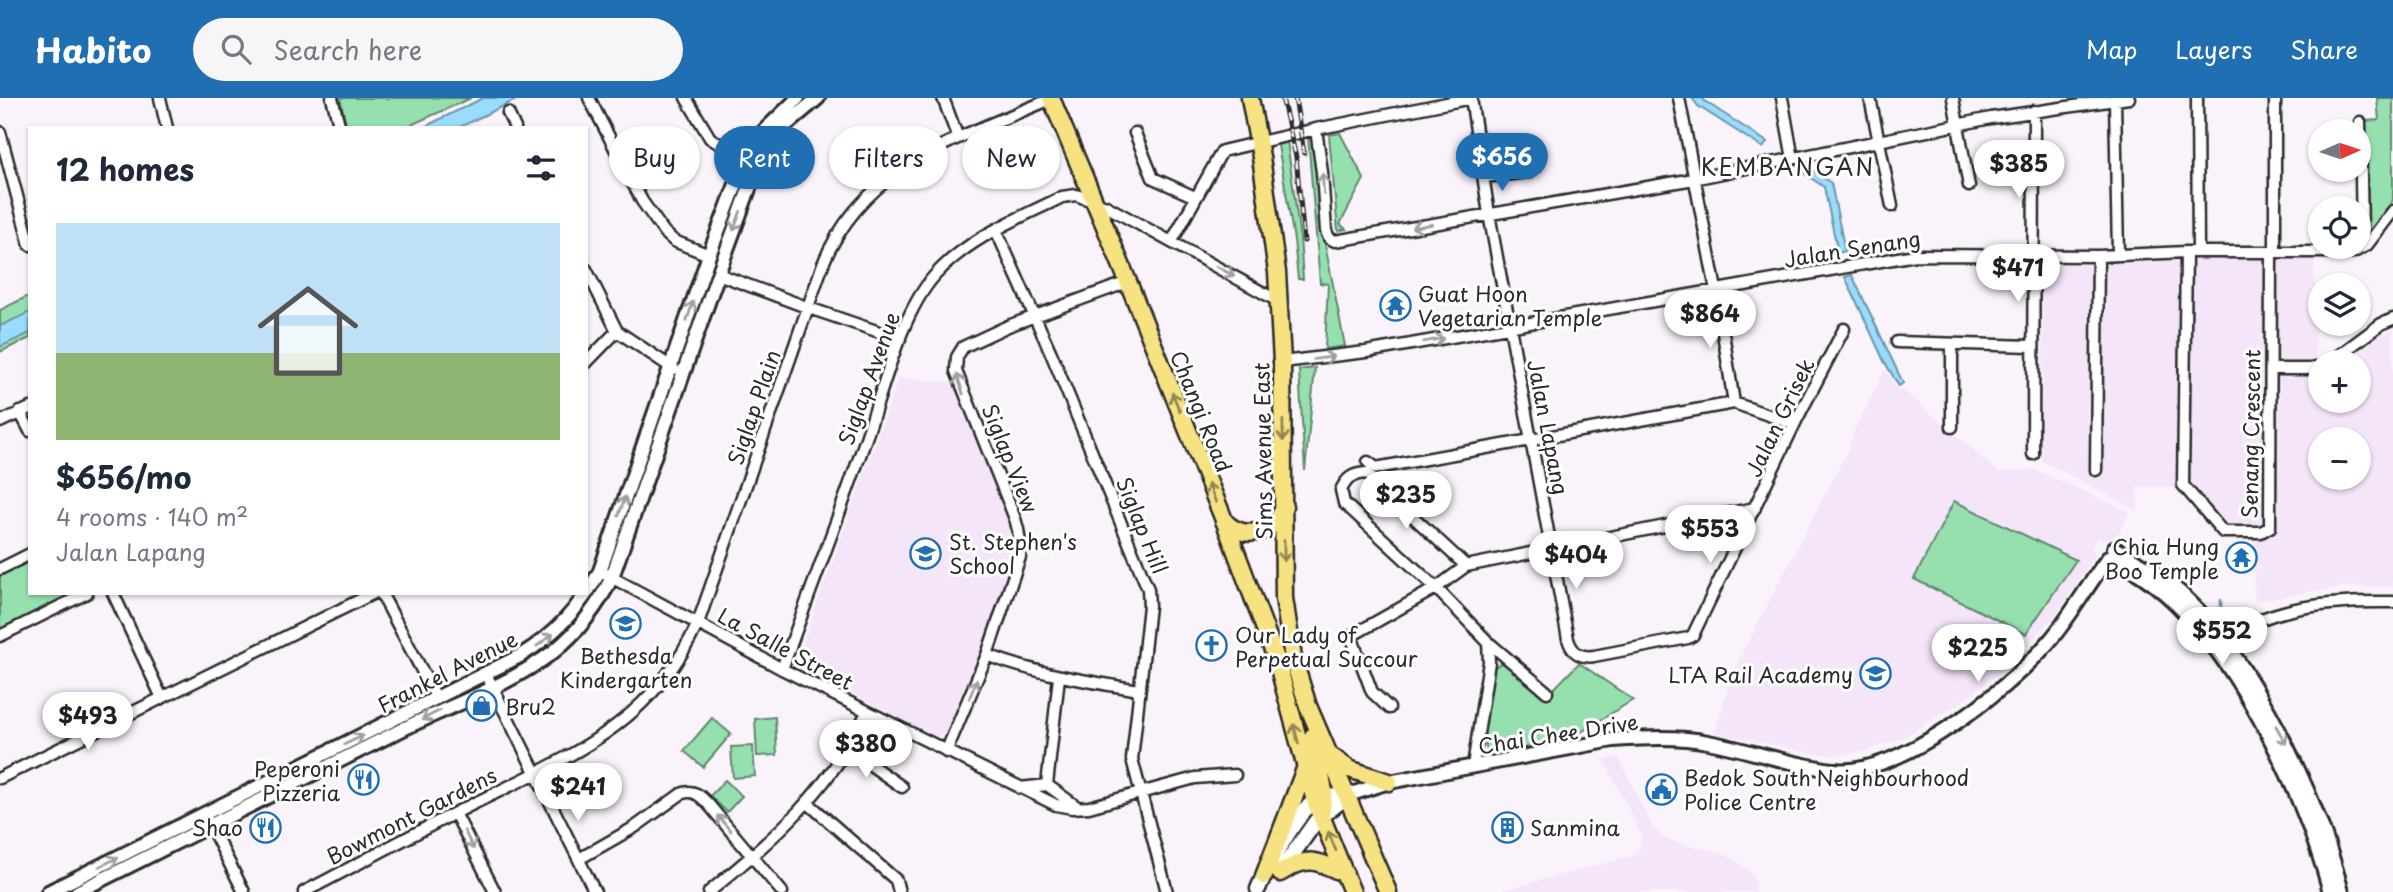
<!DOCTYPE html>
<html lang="en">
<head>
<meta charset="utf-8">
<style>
	body { margin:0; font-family:"Playpen Sans",sans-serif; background:#f6f6f7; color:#1f2937; height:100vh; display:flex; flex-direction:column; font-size:26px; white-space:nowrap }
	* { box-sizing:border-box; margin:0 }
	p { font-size:23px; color:#747a83 }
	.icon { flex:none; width:38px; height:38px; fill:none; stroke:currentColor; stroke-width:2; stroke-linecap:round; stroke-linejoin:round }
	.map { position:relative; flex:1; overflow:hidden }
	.panel { position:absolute; left:28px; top:28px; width:560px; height:469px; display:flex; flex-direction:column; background:#fff; border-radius:0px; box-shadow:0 2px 5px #0004 }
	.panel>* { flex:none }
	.banner { position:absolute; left:609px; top:28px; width:665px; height:63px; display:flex; gap:14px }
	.needle { width:46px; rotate:87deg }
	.controls { position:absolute; left:2308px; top:21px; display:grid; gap:14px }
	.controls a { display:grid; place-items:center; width:63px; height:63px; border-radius:50%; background:#fff; box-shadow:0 2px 5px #0004; font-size:35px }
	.price { position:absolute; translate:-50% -60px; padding:0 16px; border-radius:24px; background:#fff; color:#222; font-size:23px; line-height:46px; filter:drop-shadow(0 2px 4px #0008) }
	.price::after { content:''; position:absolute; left:50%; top:42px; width:21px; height:16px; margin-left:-10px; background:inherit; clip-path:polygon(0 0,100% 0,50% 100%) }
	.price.active { background:#1f6fb2; color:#fff }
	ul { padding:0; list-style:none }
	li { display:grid; align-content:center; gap:14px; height:371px; padding:0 28px }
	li+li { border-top:2px solid #e0e1e3 }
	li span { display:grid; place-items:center; height:217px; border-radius:0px; color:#555 }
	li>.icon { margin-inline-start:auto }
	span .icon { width:126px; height:126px; fill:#fffc; stroke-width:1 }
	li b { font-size:30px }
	h2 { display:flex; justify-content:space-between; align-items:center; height:84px; padding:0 28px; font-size:30px }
	.chip { padding:0 24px; border-radius:32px; background:#fff; box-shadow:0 2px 5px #0004; font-size:24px; line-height:63px }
	.chip.active { background:#1f6fb2; color:#fff }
	header { display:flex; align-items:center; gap:42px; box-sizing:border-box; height:98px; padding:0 35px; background:#1f6fb2; color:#fff }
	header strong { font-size:33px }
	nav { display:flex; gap:38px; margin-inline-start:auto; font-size:24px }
	.search { width:490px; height:63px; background:#f6f6f7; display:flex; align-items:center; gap:18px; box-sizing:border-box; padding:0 24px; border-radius:38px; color:#747a83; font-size:26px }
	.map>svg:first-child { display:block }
	.built { fill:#f4e5f9; fill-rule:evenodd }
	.green { fill:#96e0af; stroke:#60866d; stroke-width:2 }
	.water { fill:#99dcfb; stroke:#6d95a8; stroke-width:2 }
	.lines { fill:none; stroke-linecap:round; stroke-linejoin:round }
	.stream { stroke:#6d95a8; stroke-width:2.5 }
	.minor-casing { stroke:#2b2b2b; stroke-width:15 }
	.tertiary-casing { stroke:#2b2b2b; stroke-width:18 }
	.secondary-casing { stroke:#2b2b2b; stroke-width:19 }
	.primary-casing { stroke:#2b2b2b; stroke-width:21 }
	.minor { stroke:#fff; stroke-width:10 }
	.tertiary { stroke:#fff; stroke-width:12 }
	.secondary { stroke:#fff; stroke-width:14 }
	.primary { stroke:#f7e281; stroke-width:16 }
	.rail-casing { stroke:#2b2b2b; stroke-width:5 }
	.rail { stroke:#fff; stroke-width:2.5; stroke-dasharray:8; stroke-linecap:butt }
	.oneway { stroke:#a0a0a0 }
	.oneway2 { stroke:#918656 }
	.labels { text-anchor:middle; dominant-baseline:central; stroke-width:6; stroke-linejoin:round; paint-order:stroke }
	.street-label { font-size:21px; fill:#2b2b2b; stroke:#fff }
	.poi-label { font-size:21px; fill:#2b2b2b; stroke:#fff; text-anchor:start }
	.neighbourhood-label { font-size:23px; letter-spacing:2px; fill:#2b2b2b; stroke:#fff }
</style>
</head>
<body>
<header>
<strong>Habito</strong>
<div class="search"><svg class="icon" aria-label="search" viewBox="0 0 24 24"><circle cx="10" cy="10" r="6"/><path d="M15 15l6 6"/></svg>Search here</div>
<nav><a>Map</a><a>Layers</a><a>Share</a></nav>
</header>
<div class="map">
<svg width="2393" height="794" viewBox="0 0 2393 794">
	<rect width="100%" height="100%" fill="#faf3fc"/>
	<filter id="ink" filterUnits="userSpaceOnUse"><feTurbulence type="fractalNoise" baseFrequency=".0143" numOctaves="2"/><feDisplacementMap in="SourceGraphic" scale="14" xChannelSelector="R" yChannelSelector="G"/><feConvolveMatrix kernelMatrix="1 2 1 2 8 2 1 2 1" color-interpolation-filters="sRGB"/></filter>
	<g filter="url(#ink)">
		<path class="built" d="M2043 160H2314L2316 278 2320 277V303H2359V264H2345L2379 237 2393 232V489H2345L2254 503 2255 438H2223L2182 389H2138V413L2042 363ZM2320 341H2359V380H2320Z
			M1885 272 1898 291 1904 293 1999 374 2034 371 2130 414 2117 438 2104 442 2097 440 2091 451 2096 455 2064 506 2037 537 1993 580 1957 607 1908 637 1878 649 1853 656 1833 657 1810 655 1715 634 1732 575 1849 350 1854 332Z
			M899 280 954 284 1009 415 1016 442V468L980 568 948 636 935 639 803 570 799 556Z
			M1619 659 1652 728 1664 740 1681 746 1720 754 1732 760 1748 772 1756 785 1755 794H1496L1635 757 1640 749 1641 737 1604 662Z"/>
		<path class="green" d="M340 0H471L404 30H347Z
			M2377 0H2393V102L2368 136 2366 23 2379 22Z
			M1340 35 1364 81 1340 126 1346 131 1338 133 1329 37Z
			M1308 39 1314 41 1320 76 1324 141 1345 248 1325 251 1328 186 1320 185Z
			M1287 43 1300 140 1303 181H1298L1294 142 1278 47Z
			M30 197V240L0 254V212Z
			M1315 270 1305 373 1299 272Z
			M1954 403 2076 462 2026 536 1914 481Z
			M30 456V495H87L0 538V471Z
			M1501 565 1508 568 1542 598 1546 599 1579 565 1633 602 1568 642 1494 656 1487 652 1482 637 1492 571Z
			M775 619 777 657 757 658 755 621Z
			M712 620 731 636 703 669 684 653Z
			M753 648 755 678 733 680 731 649Z
			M725 682 742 698 727 714 710 698Z"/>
		<path class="water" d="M483 0H520L458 30H422Z
			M1692 0H1702L1706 4 1767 44 1763 50 1698 8Z
			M1803 66 1831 85 1845 153 1838 155 1824 89 1799 72Z
			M1852 177 1903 285 1899 288 1884 263 1845 179Z
			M30 214V235L0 249V228Z"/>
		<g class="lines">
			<path class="stream" d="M2221 521V502"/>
			<defs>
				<path id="minor" d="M160 0 167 30
					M332 0 340 30
					M589 0 642 103 664 134 674 143 709 157
					M686 0 710 40 750 65
					M943 0 958 40
					M1471 0 1489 116 1568 541C1572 555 1581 560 1594 558L1688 540 1693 537 1797 321 1844 231
					M1679 0 1717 197 1734 305
					M1782 0 1793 61
					M1870 0 1892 108
					M1953 0 1969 88
					M2197 0 2198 154
					M2115 2 2118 156
					M508 15 515 30
					M2360 24 2362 135 2367 147
					M1316 31 1322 74 1326 133 1329 140 1335 143 1688 82 1991 20 2129 0
					M0 34 30 147
					M1135 35 1153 80 1195 99
					M1484 79 1530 74
					M996 132 1051 255 1148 491 1149 508 1132 661 1167 794
					M1172 143 1222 53 1316 31 1472 0
					M2186 154 2183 387 2223 434H2261L2270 429 2271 154
					M2275 154V0
					M586 171 617 233 674 271
					M718 176 809 210 900 241
					M1897 244 2032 248
					M1952 246V329
					M1282 264 1366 254 1915 157 2098 158 2186 154H2354L2367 147 2393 113
					M2330 264 2381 226 2393 221
					M586 265 617 233
					M2272 271H2310L2320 269
					M20 314 30 333
					M0 324 30 310
					M2033 356 2034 13
					M1368 364 1376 370 1734 305 1794 326
					M2096 372 2098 158
					M1466 468 1366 375C1352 376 1347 380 1341 392L1344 405 1436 490 1488 544 1547 594
					M0 471 30 456
					M600 473 782 571 1056 707 1072 710 1089 709 1195 680 1235 677
					M113 495 162 600
					M381 495 437 601
					M0 538 87 495
					M2219 544C2269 507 2333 503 2393 504
					M987 557C1036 576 1087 583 1139 592
					M782 571C809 496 838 421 864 346 882 296 900 215 936 176 970 139 1018 121 1062 99L1076 97 1106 108 1278 203
					M486 576 595 794
					M1389 610 1372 594 1351 538 1436 490 1466 468 1755 410
					M848 651 902 689
					M946 654 987 557 1020 459C1021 442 1019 429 1012 413L956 273 957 259 963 249 1008 228 1128 184
					M1473 668 1489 564 1488 544
					M0 680 374 495
					M1047 687 1059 579
					M1020 690 1047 687 1076 708
					M808 705 896 782 899 794
					M455 715 495 794
					M208 723 244 794
					M579 761 635 729 681 696C693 690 701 698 709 707L782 794
					M304 794C358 766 411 737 465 710 562 661 650 631 698 525L823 166C864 66 960 40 1051 1
					M709 794C774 741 831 691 867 614"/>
				<path id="tertiary" d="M2114 450C2139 464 2164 479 2185 499 2220 532 2246 573 2270 616 2301 673 2326 730 2342 794
					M2108 460C2217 501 2302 688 2330 794
					M1348 697 1389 684 1613 642C1644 640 1678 638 1708 644 1750 652 1790 667 1833 672 1897 680 2006 593 2047 546 2070 520 2087 488 2108 460
					M48 794 520 558C556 536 580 509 600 473L709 157 745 63 761 36 798 0
					M77 794C185 740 293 686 401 632 452 607 508 588 553 554 578 534 598 508 612 479L718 176 757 69 770 47 786 27 818 0"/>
				<path id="secondary" d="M1280 774 1316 723 1347 698
					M1258 791C1266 771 1298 713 1315 703 1325 698 1337 698 1348 697"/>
				<path id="primary" d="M1051 0 1120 164 1224 422 1277 563 1315 703 1352 794
					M1250 0 1261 59 1277 174 1282 264 1284 500 1293 560 1308 608 1388 794
					M1224 423C1244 444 1275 435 1284 409
					M1313 638 1324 693 1322 713
					M1331 658 1349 671 1389 684
					M1280 775C1308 757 1316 762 1345 776
					M1264 778 1305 671"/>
			</defs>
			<use href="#minor" class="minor-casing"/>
			<use href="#tertiary" class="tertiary-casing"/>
			<use href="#secondary" class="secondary-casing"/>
			<use href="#primary" class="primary-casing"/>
			<use href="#minor" class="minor"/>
			<use href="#tertiary" class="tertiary"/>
			<use href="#secondary" class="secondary"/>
			<use href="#primary" class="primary"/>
			<defs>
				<path id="rail" d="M1282 0 1296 59 1304 143
					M1295 0 1304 55"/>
			</defs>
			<use href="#rail" class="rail-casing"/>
			<use href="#rail" class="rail"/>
		</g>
		<defs><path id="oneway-shaft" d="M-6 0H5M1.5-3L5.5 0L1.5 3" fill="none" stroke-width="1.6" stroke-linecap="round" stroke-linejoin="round" transform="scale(1.75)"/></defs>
		<g class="oneway">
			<use href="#oneway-shaft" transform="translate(1323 86) rotate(-94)"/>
			<use href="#oneway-shaft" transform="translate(737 123) rotate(111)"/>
			<use href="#oneway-shaft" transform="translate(1422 128) rotate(170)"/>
			<use href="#oneway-shaft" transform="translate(1225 173) rotate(29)"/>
			<use href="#oneway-shaft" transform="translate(690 213) rotate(-71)"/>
			<use href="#oneway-shaft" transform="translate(1434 242) rotate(-10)"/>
			<use href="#oneway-shaft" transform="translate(1324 260) rotate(-8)"/>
			<use href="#oneway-shaft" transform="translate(960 286) rotate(-108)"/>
			<use href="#oneway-shaft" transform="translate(622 408) rotate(-71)"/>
			<use href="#oneway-shaft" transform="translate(545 542) rotate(-38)"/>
			<use href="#oneway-shaft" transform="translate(973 591) rotate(-68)"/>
			<use href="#oneway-shaft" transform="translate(431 617) rotate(153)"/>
			<use href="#oneway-shaft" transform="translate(2281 637) rotate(61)"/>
			<use href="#oneway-shaft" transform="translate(354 642) rotate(-26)"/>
			<use href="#oneway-shaft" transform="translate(724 725) rotate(-130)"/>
			<use href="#oneway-shaft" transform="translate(469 742) rotate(63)"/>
			<use href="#oneway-shaft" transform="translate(109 764) rotate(-26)"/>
		</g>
		<g class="oneway2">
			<use href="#oneway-shaft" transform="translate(1176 304) rotate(-112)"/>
			<use href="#oneway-shaft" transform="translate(1283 333) rotate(89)"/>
			<use href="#oneway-shaft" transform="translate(1212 395) rotate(-112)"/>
			<use href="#oneway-shaft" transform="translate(1284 453) rotate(90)"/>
			<use href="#oneway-shaft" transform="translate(1296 636) rotate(-105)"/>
			<use href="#oneway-shaft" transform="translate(1332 743) rotate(-112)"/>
		</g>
	</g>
	<defs>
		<symbol id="temple-ring" viewBox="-11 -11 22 22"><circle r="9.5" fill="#fff" stroke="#1f6fb2" stroke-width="1.5"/><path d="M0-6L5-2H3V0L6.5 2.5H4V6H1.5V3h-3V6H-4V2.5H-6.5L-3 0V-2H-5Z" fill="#1f6fb2"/></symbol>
		<symbol id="school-ring" viewBox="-11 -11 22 22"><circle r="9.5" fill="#fff" stroke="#1f6fb2" stroke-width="1.5"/><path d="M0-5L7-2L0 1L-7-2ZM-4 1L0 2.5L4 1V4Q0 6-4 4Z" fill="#1f6fb2"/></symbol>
		<symbol id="church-ring" viewBox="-11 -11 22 22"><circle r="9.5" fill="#fff" stroke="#1f6fb2" stroke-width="1.5"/><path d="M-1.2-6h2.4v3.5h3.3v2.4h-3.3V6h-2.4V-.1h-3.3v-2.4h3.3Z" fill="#1f6fb2"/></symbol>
		<symbol id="shop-ring" viewBox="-11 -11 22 22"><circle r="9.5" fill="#fff" stroke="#1f6fb2" stroke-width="1.5"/><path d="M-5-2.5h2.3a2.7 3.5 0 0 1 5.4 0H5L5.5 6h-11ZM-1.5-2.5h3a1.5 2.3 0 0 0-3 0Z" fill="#1f6fb2"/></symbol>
		<symbol id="restaurant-ring" viewBox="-11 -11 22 22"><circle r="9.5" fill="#fff" stroke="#1f6fb2" stroke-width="1.5"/><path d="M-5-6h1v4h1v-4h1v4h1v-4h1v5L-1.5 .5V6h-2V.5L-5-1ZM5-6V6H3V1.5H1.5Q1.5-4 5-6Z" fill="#1f6fb2"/></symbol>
		<symbol id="civic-ring" viewBox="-11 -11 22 22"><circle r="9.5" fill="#fff" stroke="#1f6fb2" stroke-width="1.5"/><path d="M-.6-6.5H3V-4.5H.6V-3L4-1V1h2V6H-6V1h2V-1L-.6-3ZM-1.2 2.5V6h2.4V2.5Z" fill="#1f6fb2"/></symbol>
		<symbol id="building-ring" viewBox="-11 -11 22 22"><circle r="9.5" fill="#fff" stroke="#1f6fb2" stroke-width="1.5"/><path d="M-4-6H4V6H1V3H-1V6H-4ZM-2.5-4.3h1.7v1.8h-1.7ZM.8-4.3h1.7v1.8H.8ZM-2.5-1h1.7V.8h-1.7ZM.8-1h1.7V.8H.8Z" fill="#1f6fb2"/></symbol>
	</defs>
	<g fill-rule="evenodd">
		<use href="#temple-ring" x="1378" y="190" width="35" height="35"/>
		<use href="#school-ring" x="908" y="438" width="35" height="35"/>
		<use href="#temple-ring" x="2224" y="442" width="35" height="35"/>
		<use href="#school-ring" x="608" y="508" width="35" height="35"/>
		<use href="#church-ring" x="1194" y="530" width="35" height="35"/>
		<use href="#school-ring" x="1858" y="558" width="35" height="35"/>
		<use href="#shop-ring" x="464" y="590" width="35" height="35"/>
		<use href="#restaurant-ring" x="346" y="664" width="35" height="35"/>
		<use href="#civic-ring" x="1644" y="674" width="35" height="35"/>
		<use href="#restaurant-ring" x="248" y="712" width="35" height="35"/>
		<use href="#building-ring" x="1490" y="712" width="35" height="35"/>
	</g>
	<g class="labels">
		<g class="street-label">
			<text transform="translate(1852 150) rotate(-9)">Jalan Senang</text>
			<text transform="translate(868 280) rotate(-70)">Siglap Avenue</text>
			<text transform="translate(753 309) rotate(-71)">Siglap Plain</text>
			<text transform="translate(1202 313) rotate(68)">Changi Road</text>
			<text transform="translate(1779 319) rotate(-64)">Jalan Grisek</text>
			<text transform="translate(1549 329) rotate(79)">Jalan Lapang</text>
			<text transform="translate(2250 336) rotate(-89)">Senang Crescent</text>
			<text transform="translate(1262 353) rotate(-91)">Sims Avenue East</text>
			<text transform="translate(1011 360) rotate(68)">Siglap View</text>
			<text transform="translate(1143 427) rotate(68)">Siglap Hill</text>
			<text transform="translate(786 550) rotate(28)">La Salle Street</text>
			<text transform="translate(447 573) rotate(-27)">Frankel Avenue</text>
			<text transform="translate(1558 635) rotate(-9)">Chai Chee Drive</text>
			<text transform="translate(411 717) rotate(-27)">Bowmont Gardens</text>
		</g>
		<g class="poi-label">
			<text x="1418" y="195">Guat Hoon<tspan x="1418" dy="24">Vegetarian Temple</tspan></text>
			<text x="949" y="443">St. Stephen's<tspan x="949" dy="24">School</tspan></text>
			<text x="2219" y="448" text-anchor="end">Chia Hung<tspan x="2219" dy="24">Boo Temple</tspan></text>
			<text x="1235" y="536">Our Lady of<tspan x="1235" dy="24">Perpetual Succour</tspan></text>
			<text x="626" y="557" text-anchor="middle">Bethesda<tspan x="626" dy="24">Kindergarten</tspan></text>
			<text x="1853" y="576" text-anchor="end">LTA Rail Academy</text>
			<text x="505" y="608">Bru2</text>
			<text x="340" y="670" text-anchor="end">Peperoni<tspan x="340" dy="24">Pizzeria</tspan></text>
			<text x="1684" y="679">Bedok South Neighbourhood<tspan x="1684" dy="24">Police Centre</tspan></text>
			<text x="243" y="729" text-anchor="end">Shao</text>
			<text x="1530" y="729">Sanmina</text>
		</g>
		<g class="neighbourhood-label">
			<text x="1788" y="68">KEMBANGAN</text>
		</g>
	</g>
</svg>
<div class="controls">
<a><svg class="needle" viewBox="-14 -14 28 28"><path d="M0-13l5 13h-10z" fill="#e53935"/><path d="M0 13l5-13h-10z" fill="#747a83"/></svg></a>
<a><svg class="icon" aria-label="locate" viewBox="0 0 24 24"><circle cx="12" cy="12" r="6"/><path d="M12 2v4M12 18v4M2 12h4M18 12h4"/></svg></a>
<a><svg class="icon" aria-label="layers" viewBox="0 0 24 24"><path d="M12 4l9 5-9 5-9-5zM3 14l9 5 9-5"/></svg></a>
<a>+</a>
<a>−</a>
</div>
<b class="price active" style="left:1502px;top:95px">$656</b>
<b class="price" style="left:2019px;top:102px">$385</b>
<b class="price" style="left:2018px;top:206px">$471</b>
<b class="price" style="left:1710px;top:252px">$864</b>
<b class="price" style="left:1406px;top:433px">$235</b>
<b class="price" style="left:1710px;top:467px">$553</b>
<b class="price" style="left:1576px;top:493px">$404</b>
<b class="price" style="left:2222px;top:569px">$552</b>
<b class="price" style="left:1978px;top:586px">$225</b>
<b class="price" style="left:88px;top:654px">$493</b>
<b class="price" style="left:866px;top:682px">$380</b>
<b class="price" style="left:578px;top:725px">$241</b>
<div class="banner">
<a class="chip">Buy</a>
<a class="chip active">Rent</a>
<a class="chip">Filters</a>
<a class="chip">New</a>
</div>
<section class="panel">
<h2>12 homes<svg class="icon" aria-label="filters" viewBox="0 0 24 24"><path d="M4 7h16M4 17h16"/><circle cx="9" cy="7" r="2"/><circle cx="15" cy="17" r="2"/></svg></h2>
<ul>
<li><span style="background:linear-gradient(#bfe0f5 60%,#8fb573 0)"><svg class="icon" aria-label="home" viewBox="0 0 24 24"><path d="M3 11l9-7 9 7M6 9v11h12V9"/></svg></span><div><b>$656/mo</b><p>4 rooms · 140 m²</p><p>Jalan Lapang</p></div></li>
</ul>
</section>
</div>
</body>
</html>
